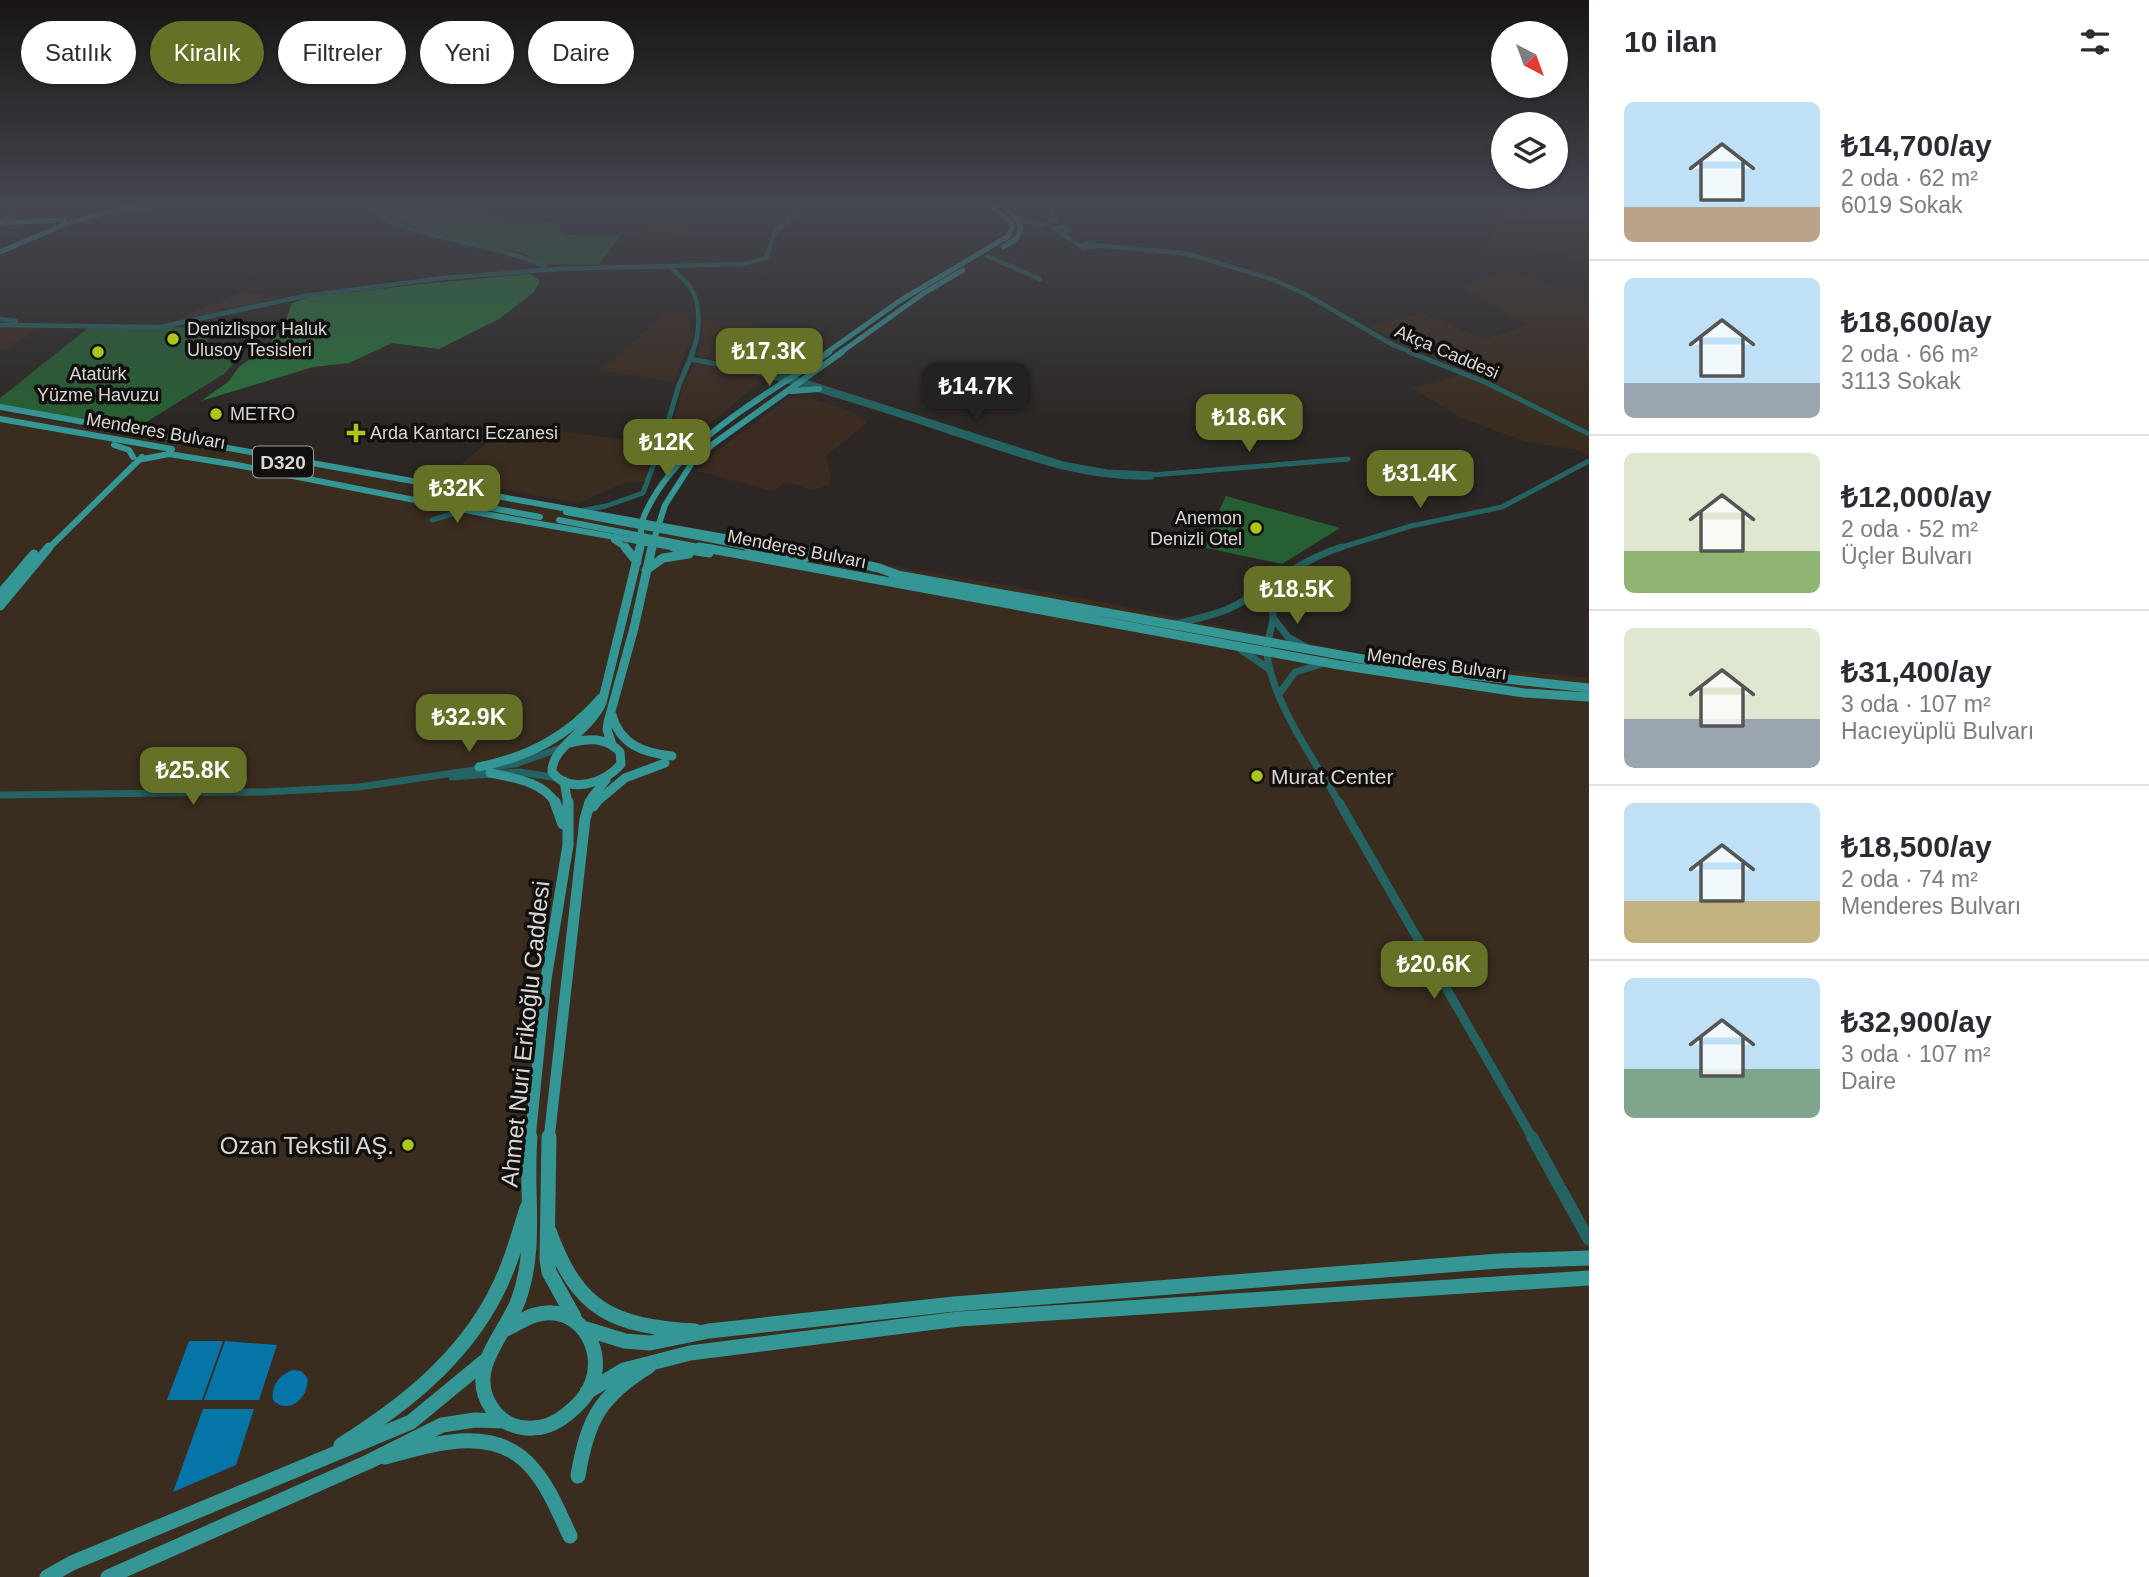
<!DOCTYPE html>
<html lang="tr">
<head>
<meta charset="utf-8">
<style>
	body { margin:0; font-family:Helvetica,sans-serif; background:#f2f2f3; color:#2b2b33; height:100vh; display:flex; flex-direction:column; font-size:26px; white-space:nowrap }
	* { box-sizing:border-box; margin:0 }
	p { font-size:23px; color:#7c7c81 }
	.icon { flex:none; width:38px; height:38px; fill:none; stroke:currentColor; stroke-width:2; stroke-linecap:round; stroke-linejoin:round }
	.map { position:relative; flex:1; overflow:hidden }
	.drawer { display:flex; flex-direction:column; background:#fff; width:560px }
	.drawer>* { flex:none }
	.guide { position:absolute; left:21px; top:21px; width:665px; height:63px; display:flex; gap:14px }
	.needle { width:46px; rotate:139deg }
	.tools { position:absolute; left:1491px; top:21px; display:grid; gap:14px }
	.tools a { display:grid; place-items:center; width:77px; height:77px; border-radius:50%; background:#fff; box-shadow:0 2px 5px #0004; font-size:35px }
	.price { position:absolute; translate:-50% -60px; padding:0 16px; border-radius:14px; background:#647127; color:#fff; font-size:23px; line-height:46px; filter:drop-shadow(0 2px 4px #0008) }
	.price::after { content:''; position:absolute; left:50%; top:42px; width:21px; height:16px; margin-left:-10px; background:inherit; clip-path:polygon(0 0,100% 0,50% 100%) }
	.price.selected { background:#222; color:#fff }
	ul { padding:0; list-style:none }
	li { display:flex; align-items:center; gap:21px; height:175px; padding:0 35px }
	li+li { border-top:2px solid #e1e1e2 }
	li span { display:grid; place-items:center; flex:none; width:196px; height:140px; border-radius:10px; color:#555 }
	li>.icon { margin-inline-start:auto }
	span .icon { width:84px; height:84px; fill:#fffc; stroke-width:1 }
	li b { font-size:30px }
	h2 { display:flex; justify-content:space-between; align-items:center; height:84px; padding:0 35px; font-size:30px }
	.pill { padding:0 24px; border-radius:32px; background:#fff; box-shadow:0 2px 5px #0004; font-size:24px; line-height:63px }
	.pill.selected { background:#647127; color:#fff }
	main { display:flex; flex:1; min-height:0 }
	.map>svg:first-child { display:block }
	.commercial { fill:#3b2b21 }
	.industrial { fill:#3a2c1f }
	.built { fill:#392e29 }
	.green { fill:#265f31 }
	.forest { fill:#277238 }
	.water { fill:#0575a8 }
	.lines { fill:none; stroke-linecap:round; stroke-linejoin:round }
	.minor-far4 { stroke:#246361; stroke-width:4.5 }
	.minor-far3 { stroke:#246361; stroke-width:5 }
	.minor-far2 { stroke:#246361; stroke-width:7 }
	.minor-far1 { stroke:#246361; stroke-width:9 }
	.minor { stroke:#246361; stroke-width:12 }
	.major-far4 { stroke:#349795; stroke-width:5 }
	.major-far3 { stroke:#349795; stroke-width:6 }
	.major-far2 { stroke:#349795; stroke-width:9 }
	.major-far1 { stroke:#349795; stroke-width:11 }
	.major { stroke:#349795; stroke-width:15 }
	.major-bridge-far1 { stroke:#349795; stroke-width:6 }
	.major-bridge { stroke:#349795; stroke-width:9 }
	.poi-dot { fill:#aac719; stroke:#12100f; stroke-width:2.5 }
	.labels { text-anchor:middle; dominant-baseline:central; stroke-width:7; stroke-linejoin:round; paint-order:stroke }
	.far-poi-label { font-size:18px; fill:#dad7d5; stroke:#12100f; text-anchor:start }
	.far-street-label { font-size:18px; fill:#dad7d5; stroke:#12100f }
	.shield { fill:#12100f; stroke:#9e9b9a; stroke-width:2 }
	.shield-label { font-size:19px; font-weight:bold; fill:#dad7d5 }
	.poi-label { font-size:21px; fill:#dad7d5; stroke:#12100f; text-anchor:start }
	.near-street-label { font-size:24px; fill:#dad7d5; stroke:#12100f }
	.near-poi-label { font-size:24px; fill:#dad7d5; stroke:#12100f; text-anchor:end }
</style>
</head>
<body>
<main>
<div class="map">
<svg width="1589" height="1577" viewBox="0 0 1589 1577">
	<rect width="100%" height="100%" fill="#2c2724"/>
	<path class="commercial" d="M695 363 767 376 707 426 673 423 683 386Z
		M806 397 849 410 868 422 826 456 831 477 829 485 814 490 786 482 774 491 696 471 716 452 787 399Z"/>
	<path class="industrial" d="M1506 203H1589V258L1486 249Z
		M1510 271 1589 296V456L1577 450 1524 441 1461 418 1412 388 1467 373 1369 327 1421 313 1485 339 1528 325 1457 286Z
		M662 313H688L691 338 673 382 601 370 657 321Z
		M702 320 741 321 759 324 755 343 741 366 696 356 704 343Z
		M48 324 0 352V326Z
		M0 412 1086 599 1381 658 1589 678V1577H0Z
		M510 424 654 444 646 481 624 483 579 503 443 479Z"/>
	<path class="built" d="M652 223 693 226 672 239 635 237Z
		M243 292 286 297 175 322 190 313Z"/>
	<path class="green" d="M371 203H477L490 216 527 223 558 222 562 233 566 235 622 234 598 265 544 264 523 253C482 243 397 231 371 203Z
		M92 325 212 328 206 344 232 349 234 363 224 374 138 427 0 407V398Z
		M1226 496 1340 528 1282 564 1202 547Z"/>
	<path class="forest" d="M530 274 540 281 533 293 499 319 439 349 392 343 349 363 313 367 201 401 228 382 239 367 267 347 283 328 292 303 310 297 423 284Z"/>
	<path class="water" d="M189 1341H223L202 1400H167Z
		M225 1341 277 1345 259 1400H204Z
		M293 1370 301 1371 307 1377C311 1395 289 1417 273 1400 271 1385 279 1375 293 1370Z
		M203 1409H254L236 1465 173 1492Z"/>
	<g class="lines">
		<path class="minor-far4" d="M327 203H350
			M353 203C372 206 385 220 402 226 450 243 496 245 545 266
			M1045 203 1057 221
			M113 213 191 203
			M1017 219 1042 225 1056 219
			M0 223 23 203
			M1066 226 1071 230 1063 232 1054 229Z
			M1058 231 1083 248 1099 246 1091 243 1081 246
			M1096 245 1189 254 1272 279 1307 295 1393 345 1414 353
			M987 256 1040 279
			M669 266C676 273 684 279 690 287 702 304 700 335 692 353
			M0 319 16 321
			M0 325 161 327 304 296 443 278 558 269 743 264 766 258 775 232 806 203"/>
		<path class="minor-far3" d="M1409 352 1487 383 1589 434
			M690 359 792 378 1063 464 1107 472 1152 474V477C1081 480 1017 453 951 432 883 409 816 388 747 370
			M665 432 679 385 693 352
			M1152 475 1348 459
			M579 511 606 506 643 493 656 458
			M432 520 465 510
			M1336 549 1411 526 1502 507 1589 461"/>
		<path class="minor-far2" d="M1271 585C1269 597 1272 605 1273 617 1273 629 1265 642 1267 654 1273 704 1315 761 1340 804
			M1273 618 1288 637 1306 647
			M1176 624C1193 619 1212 616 1228 609 1269 590 1298 560 1342 547
			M1240 649 1269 669
			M1279 694 1295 672 1322 664
			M452 777 520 772 557 778
			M0 795 264 792 359 787 515 764 561 748"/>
		<path class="minor-far1" d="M1339 802 1533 1139"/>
		<path class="minor" d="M1532 1137 1589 1240"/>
		<path class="major-far4" d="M72 222 140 203
			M0 223 64 220
			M1003 247 1016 239 1021 229 1017 219 1007 210
			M0 252 68 223
			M826 353 901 300 1007 237 1012 229 1010 221 988 203
			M840 353 924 293 963 270"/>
		<path class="major-far3" d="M791 391 819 389
			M0 407 791 549
			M0 419 172 449
			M675 441 685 443 686 449 670 453 660 449 663 443Z
			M114 445 129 450 133 457
			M656 458 665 432 675 441
			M138 460 169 454 237 465 501 517 683 549
			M486 507 540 517
			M614 540 628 549
			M719 541 757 549
			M48 549 142 457
			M640 549C641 538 640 526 644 516 677 440 765 398 829 352
			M651 549 665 505 692 463 713 444 842 352"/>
		<path class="major-far2" d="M625 547 637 562
			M673 547 709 553
			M748 547 805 558
			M784 547 879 568 898 575
			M711 549 1339 665 1524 693 1589 697
			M646 570 663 558 689 554
			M892 574 1424 670 1589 688
			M0 594 34 554
			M0 606 49 547
			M612 715C620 745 644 753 672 756
			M570 743C589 738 606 737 620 752L621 764C605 783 570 795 552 772 551 747 590 730 602 703L640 547
			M612 744 607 730 608 722 634 628 652 547
			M479 767C529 757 568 736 601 698
			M490 773C513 778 543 781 556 804
			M564 781 568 804
			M590 804 592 797 606 780
			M594 804 625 778 665 763"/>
		<path class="major-far1" d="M555 802 563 824
			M593 806 596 802
			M530 1139 546 979 568 845V802
			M549 1139 585 819 590 802"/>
		<path class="major" d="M549 1137 547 1259 549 1272 574 1317
			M549 1231C578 1311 613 1326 695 1331
			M506 1329C515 1325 525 1318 535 1315 576 1302 606 1346 592 1383 587 1397 577 1406 566 1415 555 1424 541 1429 526 1428 512 1427 499 1420 491 1407 466 1369 505 1335 518 1301 538 1248 525 1193 530 1137
			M586 1329 625 1341 650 1343 709 1331 954 1304 1499 1261 1589 1258
			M587 1392 624 1370 690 1353 959 1319 1589 1278
			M341 1445C403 1406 462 1360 496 1293 510 1266 518 1237 527 1208
			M385 1457C433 1444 496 1423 533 1469 550 1489 559 1513 570 1536
			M578 1476C587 1420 600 1396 649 1366
			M47 1577 72 1563 411 1422 485 1361
			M108 1577 368 1462 442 1425 475 1420 504 1421"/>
		<path class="major-bridge-far1" d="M566 512 719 541
			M559 520 709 549"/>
		<path class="major-bridge" d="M699 547 711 549"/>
	</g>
	<linearGradient id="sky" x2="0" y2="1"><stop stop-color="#181514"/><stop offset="0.48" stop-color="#454750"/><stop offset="1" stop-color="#454750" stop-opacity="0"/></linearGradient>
	<rect width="1589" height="424" fill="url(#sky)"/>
	<g class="poi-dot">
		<circle cx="173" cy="339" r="7"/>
		<circle cx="98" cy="352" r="7"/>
		<circle cx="216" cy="414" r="7"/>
		<path d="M352.5 422.5h7v7h7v7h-7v7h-7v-7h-7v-7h7z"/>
		<circle cx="1256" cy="528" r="7"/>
		<circle cx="1257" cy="776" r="7"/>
		<circle cx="408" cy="1145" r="7"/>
	</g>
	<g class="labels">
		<g class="far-poi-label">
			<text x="187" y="329">Denizlispor Haluk<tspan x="187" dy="21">Ulusoy Tesisleri</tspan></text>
			<text x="98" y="374" text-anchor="middle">Atatürk<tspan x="98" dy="21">Yüzme Havuzu</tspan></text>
			<text x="230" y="414">METRO</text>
			<text x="370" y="433">Arda Kantarcı Eczanesi</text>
			<text x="1242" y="518" text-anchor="end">Anemon<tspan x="1242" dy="21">Denizli Otel</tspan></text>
		</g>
		<g class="far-street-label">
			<text transform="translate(1447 352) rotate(23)">Akça Caddesi</text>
			<text transform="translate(156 431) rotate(10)">Menderes Bulvarı</text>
			<text transform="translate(797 549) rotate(11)">Menderes Bulvarı</text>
			<text transform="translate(1437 664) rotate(8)">Menderes Bulvarı</text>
		</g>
		<rect class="shield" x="253" y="446.5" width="60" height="31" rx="5"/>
		<g class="shield-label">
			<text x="283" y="462">D320</text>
		</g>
		<g class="poi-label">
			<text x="1271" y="776">Murat Center</text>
		</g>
		<g class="near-street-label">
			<text transform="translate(525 1034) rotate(-84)">Ahmet Nuri Erikoğlu Caddesi</text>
		</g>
		<g class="near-poi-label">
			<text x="394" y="1145">Ozan Tekstil AŞ.</text>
		</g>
	</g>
</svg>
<div class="tools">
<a><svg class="needle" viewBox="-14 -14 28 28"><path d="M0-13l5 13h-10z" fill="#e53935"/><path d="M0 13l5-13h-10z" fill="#7c7c81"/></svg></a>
<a><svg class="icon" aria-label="layers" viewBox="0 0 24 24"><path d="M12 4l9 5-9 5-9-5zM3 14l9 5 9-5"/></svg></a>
</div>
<b class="price" style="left:769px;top:388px">₺17.3K</b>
<b class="price selected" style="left:976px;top:423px">₺14.7K</b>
<b class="price" style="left:1249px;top:454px">₺18.6K</b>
<b class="price" style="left:667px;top:479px">₺12K</b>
<b class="price" style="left:1420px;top:510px">₺31.4K</b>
<b class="price" style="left:457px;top:525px">₺32K</b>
<b class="price" style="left:1297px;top:626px">₺18.5K</b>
<b class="price" style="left:469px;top:754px">₺32.9K</b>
<b class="price" style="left:193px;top:807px">₺25.8K</b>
<b class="price" style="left:1434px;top:1001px">₺20.6K</b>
<div class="guide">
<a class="pill">Satılık</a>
<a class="pill selected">Kiralık</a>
<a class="pill">Filtreler</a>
<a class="pill">Yeni</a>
<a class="pill">Daire</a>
</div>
</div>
<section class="drawer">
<h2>10 ilan<svg class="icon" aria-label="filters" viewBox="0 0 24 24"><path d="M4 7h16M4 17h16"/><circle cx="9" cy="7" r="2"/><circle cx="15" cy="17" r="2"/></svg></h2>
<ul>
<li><span style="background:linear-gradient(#bfe0f5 75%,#b9a48a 0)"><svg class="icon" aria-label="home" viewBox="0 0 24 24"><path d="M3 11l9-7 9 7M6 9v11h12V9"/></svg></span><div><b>₺14,700/ay</b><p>2 oda · 62 m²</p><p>6019 Sokak</p></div></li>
<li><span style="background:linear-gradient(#bfe0f5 75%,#9aa5b1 0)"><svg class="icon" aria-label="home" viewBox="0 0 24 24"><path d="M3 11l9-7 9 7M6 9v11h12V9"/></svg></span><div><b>₺18,600/ay</b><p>2 oda · 66 m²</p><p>3113 Sokak</p></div></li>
<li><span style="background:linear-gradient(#dfe7d0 70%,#8fb573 0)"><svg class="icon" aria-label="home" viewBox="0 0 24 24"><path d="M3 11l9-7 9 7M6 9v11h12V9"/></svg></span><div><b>₺12,000/ay</b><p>2 oda · 52 m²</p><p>Üçler Bulvarı</p></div></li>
<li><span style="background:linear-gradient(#dfe7d0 65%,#9aa5b1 0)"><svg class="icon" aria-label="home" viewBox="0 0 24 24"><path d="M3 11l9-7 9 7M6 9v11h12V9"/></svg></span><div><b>₺31,400/ay</b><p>3 oda · 107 m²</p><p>Hacıeyüplü Bulvarı</p></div></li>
<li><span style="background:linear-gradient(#bfe0f5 70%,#c2b280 0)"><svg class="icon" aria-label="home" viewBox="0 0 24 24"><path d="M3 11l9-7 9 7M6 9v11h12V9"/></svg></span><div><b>₺18,500/ay</b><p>2 oda · 74 m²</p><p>Menderes Bulvarı</p></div></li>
<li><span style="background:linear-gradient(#bfe0f5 65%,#7fa58c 0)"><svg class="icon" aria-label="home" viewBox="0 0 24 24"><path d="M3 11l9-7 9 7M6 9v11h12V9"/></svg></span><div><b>₺32,900/ay</b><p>3 oda · 107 m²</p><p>Daire</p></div></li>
</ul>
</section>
</main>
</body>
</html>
